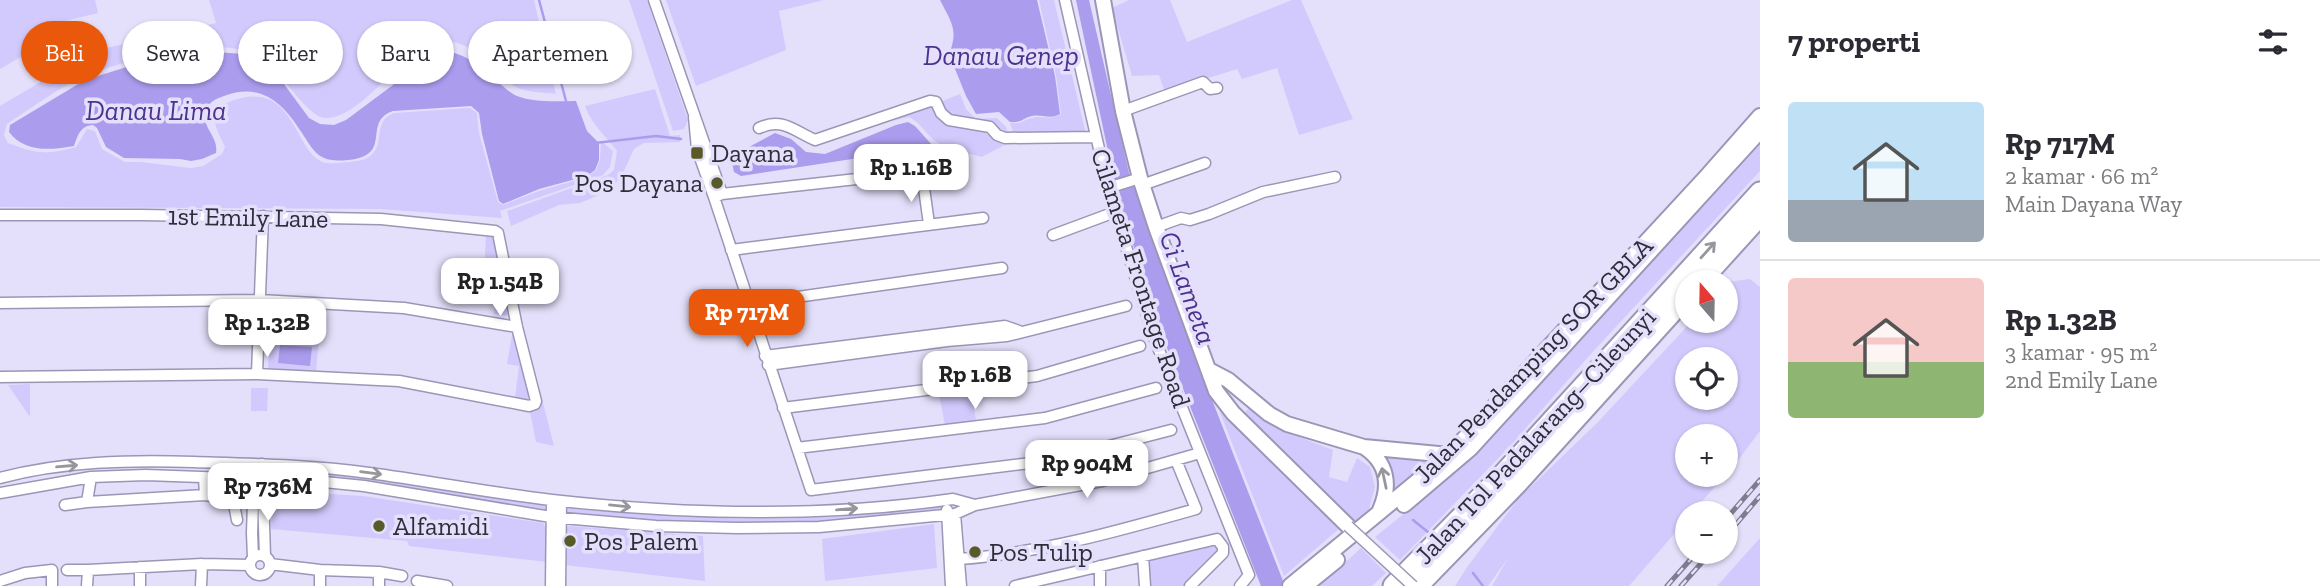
<!DOCTYPE html>
<html lang="id">
<head>
<meta charset="utf-8">
<style>
	body { margin:0; font-family:"Zilla Slab",serif; background:#f2f2f3; color:#2b2b33; height:100vh; display:flex; flex-direction:column; font-size:26px; white-space:nowrap }
	* { box-sizing:border-box; margin:0 }
	p { font-size:23px; color:#7c7c81 }
	.icon { flex:none; width:38px; height:38px; fill:none; stroke:currentColor; stroke-width:2; stroke-linecap:round; stroke-linejoin:round }
	.map { position:relative; flex:1; overflow:hidden }
	.details { display:flex; flex-direction:column; background:#fff; width:560px }
	.details>* { flex:none }
	.top-card { position:absolute; left:21px; top:21px; width:665px; height:63px; display:flex; gap:14px }
	.needle { width:46px; rotate:340deg }
	.controls { position:absolute; left:1675px; top:270px; display:grid; gap:14px }
	.controls a { display:grid; place-items:center; width:63px; height:63px; border-radius:50%; background:#fff; box-shadow:0 2px 5px #0004; font-size:35px }
	.price { position:absolute; translate:-50% -60px; padding:0 16px; border-radius:14px; background:#fff; color:#222; font-size:23px; line-height:46px; filter:drop-shadow(0 2px 4px #0008) }
	.price::after { content:''; position:absolute; left:50%; top:42px; width:21px; height:16px; margin-left:-10px; background:inherit; clip-path:polygon(0 0,100% 0,50% 100%) }
	.price.selected { background:#ea580c; color:#fff }
	ul { padding:0; list-style:none }
	li { display:flex; align-items:center; gap:21px; height:175px; padding:0 28px }
	li+li { border-top:2px solid #e1e1e2 }
	li span { display:grid; place-items:center; flex:none; width:196px; height:140px; border-radius:7px; color:#555 }
	li>.icon { margin-inline-start:auto }
	span .icon { width:84px; height:84px; fill:#fffc; stroke-width:1 }
	li b { font-size:30px }
	h2 { display:flex; justify-content:space-between; align-items:center; height:84px; padding:0 28px; font-size:30px }
	.chip { padding:0 24px; border-radius:32px; background:#fff; box-shadow:0 2px 5px #0004; font-size:24px; line-height:63px }
	.chip.selected { background:#ea580c; color:#fff }
	main { display:flex; flex:1; min-height:0 }
	.map>svg:first-child { display:block }
	.green { fill:#d2cafc; fill-rule:evenodd }
	.water { fill:#ac9cee }
	.lines { fill:none; stroke-linecap:round; stroke-linejoin:round }
	.stream { stroke:#ac9cee; stroke-width:2.5 }
	.street-casing { stroke:#9b96b6; stroke-width:13 }
	.secondary-casing { stroke:#9b96b6; stroke-width:18 }
	.highway-casing { stroke:#9b96b6; stroke-width:23 }
	.street { stroke:#fff; stroke-width:10 }
	.secondary { stroke:#fff; stroke-width:14 }
	.highway { stroke:#fff; stroke-width:19 }
	.rail-casing { stroke:#7f7c8f; stroke-width:5 }
	.rail { stroke:#e4e0fb; stroke-width:2.5; stroke-dasharray:8; stroke-linecap:butt }
	.street-bridge-casing { stroke:#9b96b6; stroke-width:13; stroke-linecap:butt }
	.street-bridge { stroke:#fff; stroke-width:10 }
	.oneway { stroke:#97969c }
	.poi-dot { fill:#585b28; stroke:#e4e0fb; stroke-width:2.5 }
	.labels { text-anchor:middle; dominant-baseline:central; stroke-width:7; stroke-linejoin:round; paint-order:stroke }
	.poi-label { font-size:26px; fill:#2f2d3a; stroke:#e4e0fb; text-anchor:start }
	.street-label { font-size:26px; fill:#2f2d3a; stroke:#e4e0fb }
	.water-label { font-size:28px; font-style:italic; fill:#4c318e; stroke:#e4e0fb }
</style>
</head>
<body>
<main>
<div class="map">
<svg width="1760" height="586" viewBox="0 0 1760 586">
	<rect width="100%" height="100%" fill="#e4e0fb"/>
	<path class="green" d="M0 0H95L98 13 44 26 47 42 0 69Z
		M209 0H534L556 94C543 92 526 93 514 86 491 73 475 39 444 42 401 47 364 119 325 118 308 117 285 77 268 65 262 60 252 54 245 51 209 38 119 61 84 77 59 87 30 109 7 124L4 135 8 143C37 154 46 155 76 147L87 129 95 131 102 149 125 162H141L191 168 203 166 222 154 225 147C222 139 213 126 215 117 216 108 226 103 234 100 298 79 293 157 327 163 334 164 342 162 349 162 396 159 366 123 394 113L470 108 477 113 479 133 498 202 503 205 539 191 587 177 596 170 600 160 601 141 613 151 610 167 603 175 500 211 502 218 380 209 0 207V106L93 51 216 23Z
		M629 0H647L688 120 684 129 673 131Z
		M666 0H824L779 11 786 50 696 86Z
		M1039 0H1054L1086 134 1015 137 1010 123C1026 124 1021 120 1032 118 1043 115 1051 121 1061 114L1056 75Z
		M1129 0H1170L1187 42 1292 0H1301L1353 119 1299 135 1277 68 1242 79 1237 69 1165 92 1159 75 1132 76 1112 8Z
		M655 89 670 136 680 135V142L644 143 634 149 624 171 611 190 580 203 559 205 511 226 507 211 608 175 614 170 617 151C606 136 591 124 585 106Z
		M960 94 966 109 976 119 997 118 1006 127 1010 142 982 157C967 153 946 150 934 140 924 131 920 123 909 117L893 121Z
		M1760 135V171L1588 357 1512 444 1400 560 1375 537 1442 483 1494 433Z
		M486 234 494 238 511 308 507 316 494 314 498 281 484 277Z
		M1750 279 1760 287V431L1739 459 1692 513H1687V519L1629 586H1492L1508 558 1488 586H1455L1468 566 1518 499 1597 423 1693 320H1726V284L1727 282ZM1687 359H1726V397H1687ZM1687 436H1726V474H1687Z
		M272 312 321 316 316 372 268 368Z
		M512 335 518 338 531 394 527 400 515 398 519 366 507 364Z
		M30 384V417L8 385Z
		M251 388H268L267 411H251Z
		M971 389 976 421 945 426 939 394Z
		M542 399 554 446 536 442 530 412 538 407Z
		M1250 407 1281 430 1333 450 1329 477 1347 482 1357 458 1370 467 1375 487 1369 509 1355 522 1244 413Z
		M1219 410 1341 527 1284 576Z
		M1385 456 1432 458 1392 492 1391 468Z
		M270 470 366 476 545 505V510L365 481 270 476Z
		M280 491 363 496 543 523 547 530V562L409 546 407 541 271 529V500Z
		M941 505 942 511C901 515 860 520 819 522 735 527 651 521 567 513L568 507C651 515 735 522 819 517 860 515 901 509 941 505Z
		M934 524 937 568 825 581 822 539Z
		M569 526 703 536 705 581 565 565 564 530Z
		M1760 538V586H1717Z
		M1217 539 1223 547 1190 586H1145L1143 556Z
		M1361 548 1386 573 1372 586H1319Z"/>
	<path class="water" d="M940 0H1037L1055 76 1060 114C1050 120 1042 114 1032 116 1022 118 1023 123 1010 122L999 112 976 114 966 96 949 54C959 30 951 22 940 0Z
		M1076 0H1089L1129 173 1189 341 1285 586H1261L1167 348 1123 214 1113 175Z
		M443 50C469 55 480 66 499 83 504 87 510 93 517 96 535 103 557 101 576 101L587 131 599 143V160L595 170 587 176 539 189 503 204 499 201 482 134 479 113 471 106 393 111C364 121 389 150 359 158 350 161 330 162 322 157 313 152 308 142 302 133 283 103 262 82 224 96 215 99 207 103 205 113 202 128 219 137 216 153L202 159 191 161 180 159 124 158 106 147 97 128 93 125C80 126 78 135 74 146 51 150 25 153 9 132L10 125 85 80 146 61 187 52H215L244 54 266 69 284 84 309 118 320 124 334 125 346 120 393 85 417 61 430 53Z
		M908 122 915 126 932 145 931 147 741 176 734 172 732 163 747 148 775 133 791 139 806 152 825 154 896 125Z
		M280 345 312 347 310 366 278 363Z"/>
	<g class="lines">
		<path class="stream" d="M539 0 566 101
			M595 143 656 136 681 139
			M726 159 735 164
			M1413 520 1428 532
			M1473 573 1483 586"/>
		<defs>
			<path id="street" d="M654 0 722 194 714 197 697 149 694 117
				M1065 0 1108 188 1153 335 1249 575 1240 586
				M1123 111 1203 82 1210 89 1217 88
				M759 128C783 117 794 131 815 140L930 101 936 102 941 113 949 120 990 127 997 135 1005 138 1096 137
				M1142 185 1205 163
				M1108 188 1140 178
				M722 194 920 172 922 174 929 224
				M714 197 811 490 1055 460 1171 430
				M0 215H142L381 219 495 231 498 233 517 327 536 401 535 404 529 406 399 381 257 374 0 377
				M1156 227 1181 218 1190 220 1209 214 1263 192 1335 177
				M1053 235 1115 212
				M731 250 983 218
				M0 303 260 300 404 308 517 327
				M748 304 1002 268
				M765 356 1005 326 1019 331
				M768 365 947 341 1007 336 1126 306
				M257 374 263 216
				M783 408 1037 376 1140 346
				M797 448 1045 418 1156 388
				M262 464 265 556
				M91 477 87 502 205 495 204 478
				M0 478C63 461 130 460 194 462 253 464 311 465 369 473 430 481 491 493 552 500 686 515 820 518 953 499L975 505
				M0 493 91 477 146 475 314 481 364 486 551 517 656 526 737 528 819 527 955 514 975 505 1102 481 1200 453
				M205 495 233 499 237 520
				M65 505 87 502
				M947 510 951 586
				M955 514 961 586
				M250 565a10 10 0 1 1 20 0a10 10 0 1 1-20 0Z
				M1143 556 1145 586
				M253 558 252 533 254 474
				M960 559C1041 553 1118 531 1196 509L1176 460
				M270 564 320 570 379 572 402 576
				M1100 566V586
				M67 570H88
				M320 570V586
				M0 581 25 573 52 570V586
				M417 581 447 586
				M87 586 88 570 202 564 250 565
				M140 586V567
				M201 586 202 564
				M379 586V572
				M551 586 552 500
				M560 586 561 501
				M1015 586 1217 539 1223 547V553L1190 586"/>
			<path id="secondary" d="M1103 0 1123 111 1140 178 1156 227 1216 391 1233 413 1348 526
				M1209 370 1228 380 1269 414 1287 424 1364 447 1449 455 1451 458
				M1364 447C1387 462 1391 485 1380 510
				M1404 505 1470 449 1760 131
				M1290 586 1449 455 1706 177 1760 116
				M1305 586 1337 560"/>
			<path id="highway" d="M1700 282 1760 216
				M1393 586 1502 475 1760 192
				M1418 586 1517 484 1687 296"/>
		</defs>
		<use href="#street" class="street-casing"/>
		<use href="#secondary" class="secondary-casing"/>
		<use href="#highway" class="highway-casing"/>
		<use href="#street" class="street"/>
		<use href="#secondary" class="secondary"/>
		<use href="#highway" class="highway"/>
		<defs>
			<path id="rail" d="M1726 519 1760 480
				M1726 536 1760 496
				M1667 586 1698 551
				M1681 586 1712 551"/>
		</defs>
		<use href="#rail" class="rail-casing"/>
		<use href="#rail" class="rail"/>
		<defs>
			<path id="street-bridge" d="M1348 526 1413 586"/>
		</defs>
		<use href="#street-bridge" class="street-bridge-casing"/>
		<use href="#street-bridge" class="street-bridge"/>
	</g>
	<defs><path id="oneway-shaft" d="M-6 0H5M1.5-3L5.5 0L1.5 3" fill="none" stroke-width="1.6" stroke-linecap="round" stroke-linejoin="round" transform="scale(1.75)"/></defs>
	<g class="oneway">
		<use href="#oneway-shaft" transform="translate(1708 250) rotate(-48)"/>
		<use href="#oneway-shaft" transform="translate(67 466) rotate(-5)"/>
		<use href="#oneway-shaft" transform="translate(371 473) rotate(7)"/>
		<use href="#oneway-shaft" transform="translate(1384 478) rotate(-102)"/>
		<use href="#oneway-shaft" transform="translate(620 506) rotate(6)"/>
		<use href="#oneway-shaft" transform="translate(847 509) rotate(-5)"/>
	</g>
	<g class="poi-dot">
		<rect x="690" y="146" width="14" height="14" rx="3.5"/>
		<circle cx="717" cy="183" r="7"/>
		<circle cx="379" cy="526" r="7"/>
		<circle cx="570" cy="541" r="7"/>
		<circle cx="975" cy="552" r="7"/>
	</g>
	<g class="labels">
		<g class="poi-label">
			<text x="711" y="153">Dayana</text>
			<text x="703" y="183" text-anchor="end">Pos Dayana</text>
			<text x="393" y="526">Alfamidi</text>
			<text x="584" y="541">Pos Palem</text>
			<text x="989" y="552">Pos Tulip</text>
		</g>
		<g class="street-label">
			<text transform="translate(248 217) rotate(1)">1st Emily Lane</text>
			<text transform="translate(1141 278) rotate(72)">Cilameta Frontage Road</text>
			<text transform="translate(1533 360) rotate(-46)">Jalan Pendamping SOR GBLA</text>
			<text transform="translate(1535 436) rotate(-47)">Jalan Tol Padalarang–Cileunyi</text>
		</g>
		<g class="water-label">
			<text x="1001" y="55">Danau Genep</text>
			<text x="156" y="110">Danau Lima</text>
			<text transform="translate(1188 288) rotate(70)">Ci Lameta</text>
		</g>
	</g>
</svg>
<div class="controls">
<a><svg class="needle" viewBox="-14 -14 28 28"><path d="M0-13l5 13h-10z" fill="#e53935"/><path d="M0 13l5-13h-10z" fill="#7c7c81"/></svg></a>
<a><svg class="icon" aria-label="locate" viewBox="0 0 24 24"><circle cx="12" cy="12" r="6"/><path d="M12 2v4M12 18v4M2 12h4M18 12h4"/></svg></a>
<a>+</a>
<a>−</a>
</div>
<b class="price" style="left:911px;top:204px">Rp 1.16B</b>
<b class="price" style="left:500px;top:318px">Rp 1.54B</b>
<b class="price selected" style="left:747px;top:349px">Rp 717M</b>
<b class="price" style="left:267px;top:359px">Rp 1.32B</b>
<b class="price" style="left:975px;top:411px">Rp 1.6B</b>
<b class="price" style="left:1087px;top:500px">Rp 904M</b>
<b class="price" style="left:268px;top:523px">Rp 736M</b>
<div class="top-card">
<a class="chip selected">Beli</a>
<a class="chip">Sewa</a>
<a class="chip">Filter</a>
<a class="chip">Baru</a>
<a class="chip">Apartemen</a>
</div>
</div>
<section class="details">
<h2>7 properti<svg class="icon" aria-label="filters" viewBox="0 0 24 24"><path d="M4 7h16M4 17h16"/><circle cx="9" cy="7" r="2"/><circle cx="15" cy="17" r="2"/></svg></h2>
<ul>
<li><span style="background:linear-gradient(#bfe0f5 70%,#9aa5b1 0)"><svg class="icon" aria-label="home" viewBox="0 0 24 24"><path d="M3 11l9-7 9 7M6 9v11h12V9"/></svg></span><div><b>Rp 717M</b><p>2 kamar · 66 m²</p><p>Main Dayana Way</p></div></li>
<li><span style="background:linear-gradient(#f6c9c9 60%,#8fb573 0)"><svg class="icon" aria-label="home" viewBox="0 0 24 24"><path d="M3 11l9-7 9 7M6 9v11h12V9"/></svg></span><div><b>Rp 1.32B</b><p>3 kamar · 95 m²</p><p>2nd Emily Lane</p></div></li>
</ul>
</section>
</main>
</body>
</html>
